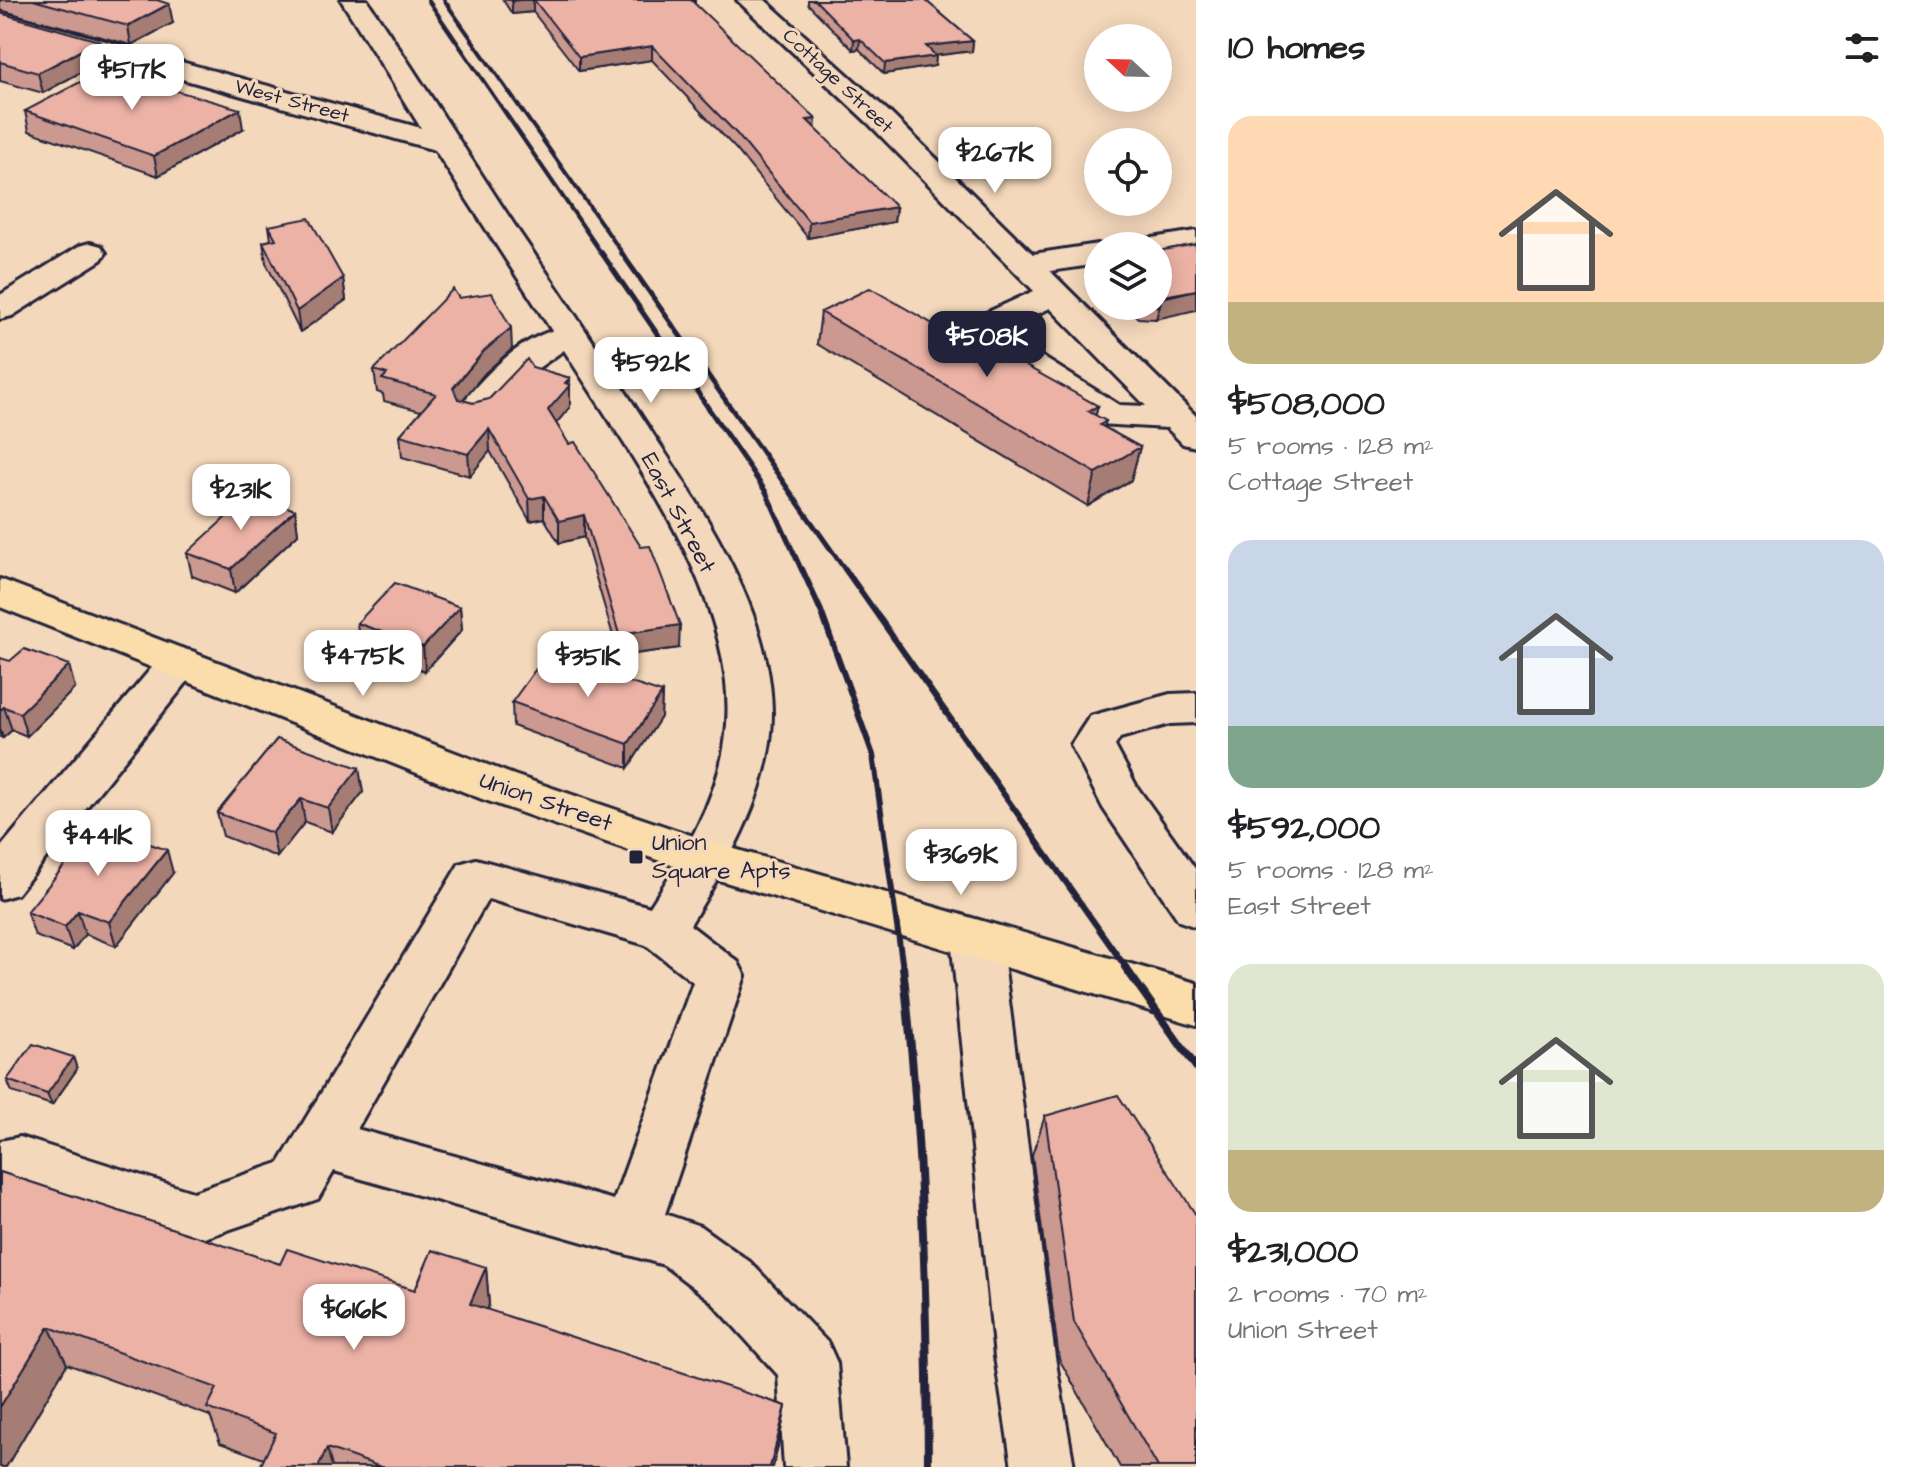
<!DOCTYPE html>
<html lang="en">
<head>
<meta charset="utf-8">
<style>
	body { margin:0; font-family:"Architects Daughter",sans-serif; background:#f2f2f2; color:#202124; height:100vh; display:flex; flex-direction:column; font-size:30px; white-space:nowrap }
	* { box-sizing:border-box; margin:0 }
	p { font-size:26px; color:#757577 }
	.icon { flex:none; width:44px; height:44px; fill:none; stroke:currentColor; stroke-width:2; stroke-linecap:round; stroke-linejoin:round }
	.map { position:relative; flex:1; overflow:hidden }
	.details { display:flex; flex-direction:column; background:#fff; width:720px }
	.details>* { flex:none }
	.needle { width:52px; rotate:292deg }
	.fabs { position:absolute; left:1084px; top:24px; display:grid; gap:16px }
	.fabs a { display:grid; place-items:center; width:88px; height:88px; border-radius:50%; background:#fff; box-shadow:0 4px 20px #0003; font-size:40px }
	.price { position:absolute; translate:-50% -68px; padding:0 18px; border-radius:16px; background:#fff; color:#222; font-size:26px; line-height:52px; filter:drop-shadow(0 2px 4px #0008) }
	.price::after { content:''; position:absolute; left:50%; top:48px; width:24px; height:18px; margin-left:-12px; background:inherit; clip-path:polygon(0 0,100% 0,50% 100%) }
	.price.selected { background:#22223b; color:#fff }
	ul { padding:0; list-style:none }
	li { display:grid; align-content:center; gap:16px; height:424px; padding:0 32px }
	li span { display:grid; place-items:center; height:248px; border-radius:24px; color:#555 }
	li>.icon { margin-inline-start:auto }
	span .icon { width:144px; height:144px; fill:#fffc; stroke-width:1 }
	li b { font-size:34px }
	h2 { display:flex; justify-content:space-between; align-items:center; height:96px; padding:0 32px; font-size:34px }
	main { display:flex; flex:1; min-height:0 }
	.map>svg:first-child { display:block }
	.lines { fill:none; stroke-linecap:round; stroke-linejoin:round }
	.minor-casing { stroke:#22223b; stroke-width:6 }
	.major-casing { stroke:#22223b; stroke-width:6 }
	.minor { fill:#f4d8bb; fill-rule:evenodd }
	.major { fill:#faddab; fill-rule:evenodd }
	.rail-far3 { stroke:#22223b; stroke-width:4 }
	.rail-far2 { stroke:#22223b; stroke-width:5 }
	.rail-far1 { stroke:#22223b; stroke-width:6 }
	.rail { stroke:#22223b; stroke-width:8 }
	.wall { fill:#cb998f; stroke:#22223b; stroke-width:2 }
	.shaded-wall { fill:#a57d74; stroke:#22223b; stroke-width:2 }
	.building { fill:#ecb2a6; stroke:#22223b; stroke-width:2 }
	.poi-dot { fill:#22223b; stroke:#f4d8bb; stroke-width:3 }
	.labels { text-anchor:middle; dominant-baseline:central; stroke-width:6; stroke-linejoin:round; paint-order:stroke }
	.far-street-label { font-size:20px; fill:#22223b; stroke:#f4d8bb }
	.street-label { font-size:24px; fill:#22223b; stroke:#f4d8bb }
	.poi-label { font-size:24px; fill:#22223b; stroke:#f4d8bb; text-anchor:start }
</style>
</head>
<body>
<main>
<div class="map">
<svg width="1196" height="1467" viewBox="0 0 1196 1467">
	<rect width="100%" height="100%" fill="#f4d8bb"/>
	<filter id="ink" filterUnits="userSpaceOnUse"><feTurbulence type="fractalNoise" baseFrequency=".0125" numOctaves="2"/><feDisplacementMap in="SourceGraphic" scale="16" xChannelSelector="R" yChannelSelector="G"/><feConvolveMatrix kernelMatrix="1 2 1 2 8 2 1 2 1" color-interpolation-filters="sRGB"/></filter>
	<g filter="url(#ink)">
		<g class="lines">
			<defs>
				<path id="minor" d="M341 0H367C419 77 468 155 519 232 559 290 598 349 636 408 694 498 771 602 772 713 772 790 728 862 690 925L738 962 745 976 665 1214 700 1226 750 1262 828 1343 837 1363 846 1467H784L778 1375 710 1300 664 1265 334 1171 318 1199 193 1242 20 1185 0 1189V1141L20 1137 193 1192 279 1163 459 864 476 859 650 907C683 856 716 803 725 742 746 608 632 458 564 350L531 373 488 419 475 422 462 419 457 411C479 380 515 342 552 331L435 150 0 28V12L421 128ZM488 899 646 945 693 982 614 1200 357 1129Z
					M737 0H765L888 111 1033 254 1098 244 1104 246H1098V264L1050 271 1196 416V447L1183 444 1167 428 1098 424 964 337 959 330 964 323 1034 291 868 123ZM1050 308 1146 406 1119 405 1001 331Z
					M1196 231V249L1158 255V246H1141L1146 239Z
					M90 243 101 246 106 253 101 260 12 316 0 319V295L79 246Z
					M180 648 195 652 201 662 195 672 17 894 0 899V848L165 652Z
					M1196 693V723L1170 724 1120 738 1115 746 1137 787 1196 870V927L1179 921 1103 808 1071 745 1090 716 1170 694Z
					M976 920 993 925 1001 939 1055 1357 1074 1467H1012L995 1357 951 939 959 925Z"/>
				<path id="major" d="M0 579 514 775 714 843 1196 983V1025L689 871 482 799 0 607Z"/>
			</defs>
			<use href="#minor" class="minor-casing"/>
			<use href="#major" class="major-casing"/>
			<use href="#minor" class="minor"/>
			<use href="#major" class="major"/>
			<path class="rail-far3" d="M428 0 602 254
				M444 0 623 254"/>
			<path class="rail-far2" d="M601 252 766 492 802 571
				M621 252 846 571"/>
			<path class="rail-far1" d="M802 569 821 611 873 755 903 969
				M845 569 1127 969"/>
			<path class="rail" d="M903 967C922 1134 927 1299 928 1467
				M1125 967 1196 1067"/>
		</g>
		<path class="wall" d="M0 0H157L173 23 131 45 0 10Z
			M503 0H695V4L815 129 896 207 894 222 808 238 736 149 652 60 579 71 533 12 512 14Z
			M808 0H925L973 41 972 51 936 55 935 66 884 74 859 49 853 50 808 4Z
			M0 13 103 60 43 93 0 81Z
			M25 111 243 129 158 176 29 131Z
			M269 226 343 278 346 300 300 332 266 263 263 242 271 240Z
			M1196 244 1156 319 1138 318 1125 306H1158V251Z
			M459 298 512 349 485 373 462 400 473 403 489 399 532 367 570 378V407L556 423 679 648 619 656 584 537 559 543 544 518 530 521 490 451 470 476 402 457 400 435 421 411 384 401 383 394 377 392 374 370Z
			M821 312 947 332 1098 406 1095 416 1106 421 1104 427 1140 447 1131 480 1088 506 817 344Z
			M295 510 298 534 235 593 192 576 187 553Z
			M460 607 462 630 425 671 360 647 357 623Z
			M0 658 75 688 27 736 12 730 3 738 0 737Z
			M662 693 661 717 628 768 513 726 512 702Z
			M277 739 363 792 332 832 305 822 277 857 223 836 217 813Z
			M173 873 116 946 85 934 73 950 35 936 27 912Z
			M73 1057 77 1069 52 1105 12 1092 7 1080Z
			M1045 1116 1196 1467H1120L1059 1359 1032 1155Z
			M0 1172 280 1264 415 1290 486 1267 489 1305 487 1310 786 1406 779 1441 773 1467H260L264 1459 220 1443 210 1416 67 1364 6 1467H0Z"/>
		<path class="shaded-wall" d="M520 0H533V12L512 14V1Z
			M169 4 173 23 131 45 128 26Z
			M860 39 859 49 853 50 854 40Z
			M99 41 103 60 43 93 38 73Z
			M973 41 972 51 925 57 926 46Z
			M652 46V60L579 71V57Z
			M936 56 935 66 884 74 885 63Z
			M240 109 243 129 158 176 154 156Z
			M816 119 815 133 807 120Z
			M896 207 894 222 808 238 809 222Z
			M343 278 346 300 300 332 297 311Z
			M1196 290V310L1156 319 1162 298Z
			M511 328 512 349 485 373 455 409 453 388 484 351Z
			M570 378V407L549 432 548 410Z
			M1098 406 1090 439 1088 411Z
			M489 429 490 451 470 476 468 454Z
			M1140 447 1131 480 1088 506 1096 473Z
			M544 496V518L530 521 529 499Z
			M295 510 298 534 235 593 231 569Z
			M584 515V537L559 543V521Z
			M460 607 462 630 425 671 423 647Z
			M680 625 679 648 619 656V634Z
			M69 665 75 688 27 736 20 713Z
			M662 693 661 717 628 768V744Z
			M4 707 12 730 3 738 0 728V710Z
			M359 768 363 792 332 832 328 808Z
			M301 799 305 822 277 857 272 833Z
			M167 850 173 873 116 946 109 922Z
			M78 911 85 934 73 950 65 927Z
			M73 1057 77 1069 52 1105 47 1094Z
			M486 1267 489 1305 474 1342 470 1304Z
			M49 1327 67 1364 6 1467H0V1407Z
			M786 1406 779 1441 773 1467H770Z
			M327 1448 332 1467H318Z"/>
		<path class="building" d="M33 0H157L169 4 128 26Z
			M534 0H695L692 1 816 119 807 120 896 207 809 222 737 134 652 46 579 57Z
			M815 0H925L973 41 926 46 936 56 885 63 860 39 854 40Z
			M0 13 99 41 38 73 0 62Z
			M103 70 240 109 154 156 25 111Z
			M309 218 343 278 297 311 263 242 276 239 269 226Z
			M1196 244V290L1158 297V251Z
			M870 288 947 332 956 327 1098 406 1088 411 1106 421 1100 425 1140 447 1096 473 821 312Z
			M453 289 459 298 492 293 511 328 484 351 453 388 458 399 473 403 489 399 527 359 532 367 570 378 565 383 570 385 548 410 569 444 575 442 641 547 650 546 680 625 619 634 584 515 559 521 544 496 529 499 489 429 468 454 400 435 436 394 382 379 387 374 374 370Z
			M251 494 295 510 231 569 187 553Z
			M395 583 460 607 423 647 357 623Z
			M24 649 69 665 20 713 4 707 0 710V658L10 661Z
			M546 655 662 693 628 744 512 702Z
			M277 739 359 768 328 808 301 799 272 833 217 813Z
			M97 825 167 850 109 922 78 911 65 927 27 912Z
			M33 1044 73 1057 47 1094 7 1080Z
			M1118 1095 1196 1215V1467H1158L1074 1322 1045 1116Z
			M0 1172 280 1264 287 1249 415 1290 432 1250 486 1267 470 1304 786 1406 770 1467H381L327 1448 318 1467H260L276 1433 207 1408 217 1388 49 1327 0 1407Z"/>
	</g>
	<rect class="poi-dot" x="628" y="849" width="16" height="16" rx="4"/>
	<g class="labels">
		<g class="far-street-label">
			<text transform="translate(838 81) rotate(43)">Cottage Street</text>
			<text transform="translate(292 101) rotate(15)">West Street</text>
		</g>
		<g class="street-label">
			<text transform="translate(678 513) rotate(62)">East Street</text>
			<text transform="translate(546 802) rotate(19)">Union Street</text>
		</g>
		<g class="poi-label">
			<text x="652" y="843">Union<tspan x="652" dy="28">Square Apts</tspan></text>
		</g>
	</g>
</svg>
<div class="fabs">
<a><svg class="needle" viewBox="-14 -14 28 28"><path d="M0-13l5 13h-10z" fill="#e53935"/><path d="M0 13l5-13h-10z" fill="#757577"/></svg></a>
<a><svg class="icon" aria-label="locate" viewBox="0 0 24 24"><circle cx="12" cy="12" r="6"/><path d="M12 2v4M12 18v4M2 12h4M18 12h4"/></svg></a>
<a><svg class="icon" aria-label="layers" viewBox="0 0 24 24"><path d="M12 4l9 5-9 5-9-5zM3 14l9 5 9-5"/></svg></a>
</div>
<b class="price" style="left:132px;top:112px">$517K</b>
<b class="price" style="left:995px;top:195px">$267K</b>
<b class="price selected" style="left:987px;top:379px">$508K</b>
<b class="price" style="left:651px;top:405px">$592K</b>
<b class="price" style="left:241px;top:532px">$231K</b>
<b class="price" style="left:363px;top:698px">$475K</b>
<b class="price" style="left:588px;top:699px">$351K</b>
<b class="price" style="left:98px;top:878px">$441K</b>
<b class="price" style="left:961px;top:897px">$369K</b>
<b class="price" style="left:354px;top:1352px">$616K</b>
</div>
<section class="details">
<h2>10 homes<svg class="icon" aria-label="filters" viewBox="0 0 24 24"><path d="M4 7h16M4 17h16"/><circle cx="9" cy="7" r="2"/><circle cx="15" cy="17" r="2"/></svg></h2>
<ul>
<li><span style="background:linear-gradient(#ffd9b3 75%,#c2b280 0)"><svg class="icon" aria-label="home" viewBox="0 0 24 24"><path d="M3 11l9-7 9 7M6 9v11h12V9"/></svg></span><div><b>$508,000</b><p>5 rooms · 128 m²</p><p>Cottage Street</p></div></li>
<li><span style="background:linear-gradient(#c9d6e8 75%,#7fa58c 0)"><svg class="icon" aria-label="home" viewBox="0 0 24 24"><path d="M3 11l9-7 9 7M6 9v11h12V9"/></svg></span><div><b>$592,000</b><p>5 rooms · 128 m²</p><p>East Street</p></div></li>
<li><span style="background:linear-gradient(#dfe7d0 75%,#c2b280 0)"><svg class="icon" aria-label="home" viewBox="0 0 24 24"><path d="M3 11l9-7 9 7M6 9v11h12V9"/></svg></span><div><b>$231,000</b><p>2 rooms · 70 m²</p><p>Union Street</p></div></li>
</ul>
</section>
</main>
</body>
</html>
